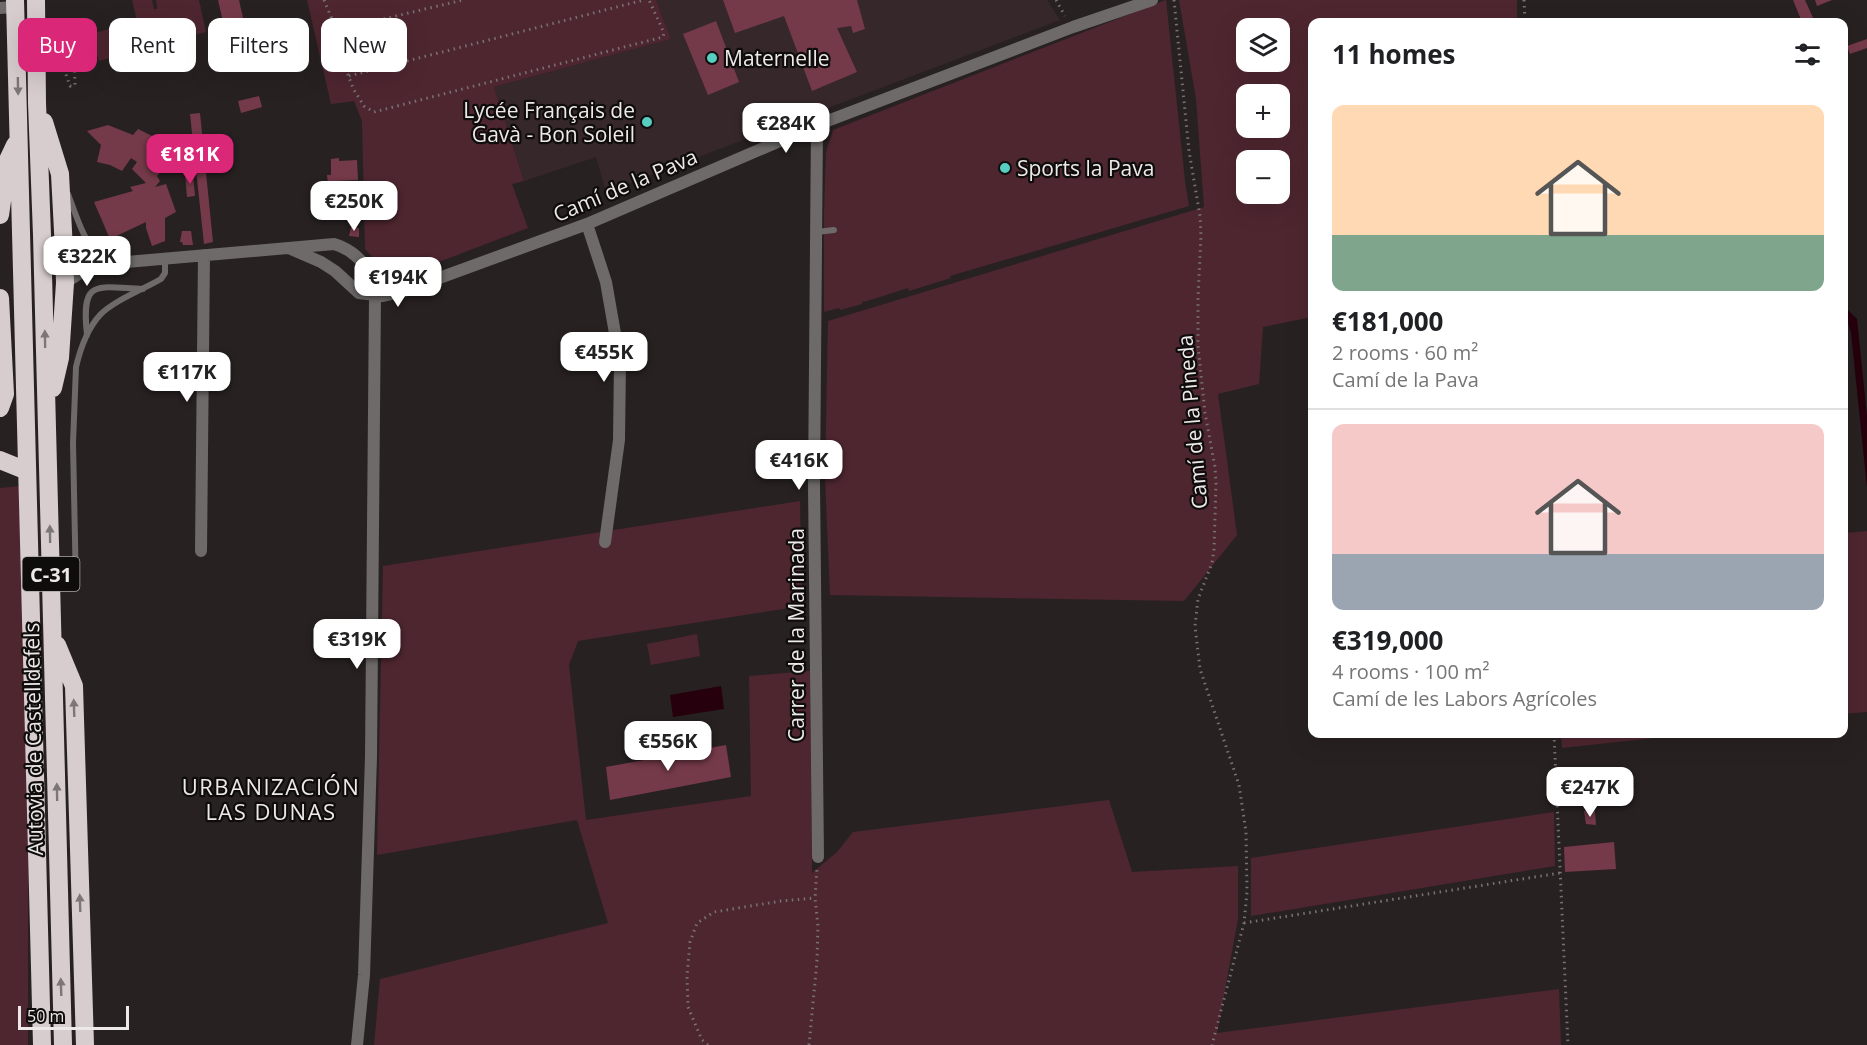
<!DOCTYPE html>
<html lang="en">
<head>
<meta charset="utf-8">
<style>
	body { margin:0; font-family:"Open Sans",sans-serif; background:#f6f6f6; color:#202124; height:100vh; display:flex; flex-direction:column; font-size:22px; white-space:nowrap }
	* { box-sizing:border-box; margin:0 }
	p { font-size:20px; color:#757577 }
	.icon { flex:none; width:33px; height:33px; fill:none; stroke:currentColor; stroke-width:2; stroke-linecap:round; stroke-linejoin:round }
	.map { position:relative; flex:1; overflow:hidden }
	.details { position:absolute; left:1308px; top:18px; width:540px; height:720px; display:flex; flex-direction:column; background:#fff; border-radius:12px; box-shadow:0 6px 24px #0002 }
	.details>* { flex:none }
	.guide { position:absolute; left:18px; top:18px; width:570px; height:54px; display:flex; gap:12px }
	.fabs { position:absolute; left:1236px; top:18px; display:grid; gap:12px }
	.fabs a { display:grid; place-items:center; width:54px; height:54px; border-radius:12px; background:#fff; box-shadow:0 6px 24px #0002; font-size:30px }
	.scale { position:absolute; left:18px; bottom:15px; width:111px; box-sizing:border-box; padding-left:6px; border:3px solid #ede8e9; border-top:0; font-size:16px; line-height:21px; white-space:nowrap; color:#ede8e9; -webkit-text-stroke:4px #0f0c0c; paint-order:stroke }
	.price { position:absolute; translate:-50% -51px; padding:0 14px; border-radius:12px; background:#fff; color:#222; font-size:20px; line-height:39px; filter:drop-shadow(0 2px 3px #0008) }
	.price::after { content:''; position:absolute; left:50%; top:36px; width:18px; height:14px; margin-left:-9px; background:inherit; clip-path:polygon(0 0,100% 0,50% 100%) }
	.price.active { background:#db2777; color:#fff }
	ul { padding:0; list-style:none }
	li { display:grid; align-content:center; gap:12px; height:318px; padding:0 24px }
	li+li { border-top:2px solid #e0e0e0 }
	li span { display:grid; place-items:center; height:186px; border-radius:12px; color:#555 }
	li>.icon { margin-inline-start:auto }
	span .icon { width:108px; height:108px; fill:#fffc; stroke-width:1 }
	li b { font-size:26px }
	h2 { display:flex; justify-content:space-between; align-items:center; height:72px; padding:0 24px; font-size:26px }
	.pill { padding:0 21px; border-radius:12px; background:#fff; box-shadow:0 6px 24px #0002; font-size:21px; line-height:54px }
	.pill.active { background:#db2777; color:#fff }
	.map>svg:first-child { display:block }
	.built { fill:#36272a }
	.green { fill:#4e2630; fill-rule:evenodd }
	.water { fill:#26010d }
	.building { fill:#753a49 }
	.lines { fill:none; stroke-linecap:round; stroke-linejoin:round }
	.path { stroke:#787273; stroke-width:3; stroke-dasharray:1.5 4.5; stroke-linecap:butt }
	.lane { stroke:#6e6a6a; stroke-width:6 }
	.street { stroke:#6e6a6a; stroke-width:12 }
	.highway { stroke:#d7cdcf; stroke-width:18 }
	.oneway { fill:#7d7677 }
	.poi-dot { fill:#57cec1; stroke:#0f0c0c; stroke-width:2 }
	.labels { text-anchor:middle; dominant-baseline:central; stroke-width:4.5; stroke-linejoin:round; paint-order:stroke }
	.shield { fill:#0f0c0c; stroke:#aaa6a7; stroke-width:1.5 }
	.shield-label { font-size:20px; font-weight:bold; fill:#ede8e9 }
	.poi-label { font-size:21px; fill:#ede8e9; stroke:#0f0c0c; text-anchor:start }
	.street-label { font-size:21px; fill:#ede8e9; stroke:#0f0c0c }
	.neighbourhood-label { font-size:22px; letter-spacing:1.5px; fill:#ede8e9; stroke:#0f0c0c }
</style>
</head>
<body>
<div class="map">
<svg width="1867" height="1045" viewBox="0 0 1867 1045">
	<rect width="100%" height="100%" fill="#282122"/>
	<path class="built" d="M656 0H1047L1060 20 606 192 596 157 524 181 494 87 671 39Z"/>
	<path class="green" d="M132 0H152L154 9H157L156 0H199L206 32 99 61 91 34 137 21Z
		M307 0H656L671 39 494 87 524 181 512 184 528 228 402 276 384 270 365 249 362 121 354 101 331 104Z
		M1166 0 1185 181 1189 206 950 276 951 278 909 291 908 288 864 302 862 301V304L840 310 839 308 824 312V213L826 152 833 130Z
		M1179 0H1517V22H1312V317L1263 327 1259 384 1218 394 1237 535 1184 601 830 595 825 477 828 321 1204 207 1196 99ZM1246 28H1280V62H1246ZM1246 94H1280V128H1246ZM1246 160H1280V194H1246Z
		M20 486 28 813V1045H0V488Z
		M800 501 802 606 578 641 569 665 586 820 751 796 749 676 810 671 812 873 837 852 853 832 1109 800 1132 872 1238 866V919L1217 1033 1559 989 1561 1045H374L380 979 608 923 577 820 377 855 383 566Z
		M1867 531V712L1844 714V533Z
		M697 634 700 656 651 665 647 644Z
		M1561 734H1692L1562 748Z
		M1554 812 1555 866 1251 916V858Z"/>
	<path class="water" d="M1844 306 1857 319 1867 416V488L1851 333 1848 323 1844 320Z
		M721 686 724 709 673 717 670 695Z"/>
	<path class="building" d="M218 0H239L244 22 224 26Z
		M723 0H857L865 29 853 33 851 26 837 28 857 72 812 91 784 16 735 33Z
		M1793 0H1805L1815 22H1802Z
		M1815 0H1832L1817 6Z
		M716 21 739 82 708 95 683 34Z
		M1867 39V48L1850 54 1847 46Z
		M259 96 262 107 241 113 238 101Z
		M200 113 213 242 204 244 190 114Z
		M108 125 133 135 138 129 154 137 152 142 155 145 153 149 167 164 157 176 160 181 155 187 166 184 176 212 165 218V241L152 246 146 228V222L110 239 94 202 133 191 130 187 146 183 132 169 137 162 131 158 122 171 110 165 97 162 101 145 87 131Z
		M339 158V161L357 160 358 180 337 181V194H329L327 175H331V159Z
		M185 174H193L195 196 187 197Z
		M351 227 359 228V237L349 236Z
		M182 231H191L193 245H183L182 242H180Z
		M726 745 731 777 610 800 606 767Z
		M1634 788 1632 800H1613V790Z
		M1584 811H1595L1596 825 1586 824Z
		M1614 842 1616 869 1565 872 1564 847Z"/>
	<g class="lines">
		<path class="path" d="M324 0 338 34 342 60 354 90 364 106 374 112 663 37 664 33 649 0
			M1056 0 1065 16
			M1174 0 1189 151 1200 216 1201 235 1198 298V346L1205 413 1215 467 1216 483 1214 550 1212 563 1198 599 1195 626 1200 669 1239 785 1246 832 1247 892 1244 923 1212 1045
			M1524 0 1525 22
			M337 30 463 0
			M53 59 67 58 68 56V23L71 22 73 25 75 85 73 86H70L62 63
			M57 59 59 19
			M349 76 644 0
			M1554 734 1568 1045
			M1244 923 1560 873
			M708 1045 702 1040 688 1007 687 976 690 942 697 923 714 912 781 901 815 898
			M809 1045 817 961 818 926 815 898 817 868"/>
		<path class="lane" d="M68 194C78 221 84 242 104 264
			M817 232 834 230
			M87 335C81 278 95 287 143 289
			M76 588 73 443 76 367C80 350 88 328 100 315 113 301 144 289 161 279L165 273V260"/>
		<path class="street" d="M0 8 15 7
			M817 125 814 485 818 857
			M587 224 606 282 620 362 619 440 605 542
			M291 249 321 262 335 271 359 293 383 296 401 292 587 224 817 125 1073 27 1152 0
			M64 250 92 265 334 244C359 251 366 271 385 282 393 285 401 285 409 286
			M65 283 92 265
			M201 551 204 255
			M357 1045 364 975 371 757 375 296 377 276"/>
		<path class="highway" d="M15 0 42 1045
			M36 0 37 103 42 235 63 1045
			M44 122 60 174 64 250 65 283 60 358 53 388
			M0 215 8 160 15 145
			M0 298 5 394 0 408
			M0 460 27 471
			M57 645 74 686 85 1045"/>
	</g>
	<defs><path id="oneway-solid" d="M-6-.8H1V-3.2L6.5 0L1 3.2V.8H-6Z" transform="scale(1.5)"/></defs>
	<g class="oneway">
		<use href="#oneway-solid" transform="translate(18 86) rotate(89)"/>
		<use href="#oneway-solid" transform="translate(45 339) rotate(-91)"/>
		<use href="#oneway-solid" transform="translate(50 534) rotate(-91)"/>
		<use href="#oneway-solid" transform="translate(74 708) rotate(-92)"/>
		<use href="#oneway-solid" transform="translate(57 792) rotate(-91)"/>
		<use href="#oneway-solid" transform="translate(80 903) rotate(-92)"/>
		<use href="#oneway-solid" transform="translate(61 987) rotate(-92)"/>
	</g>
	<g class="poi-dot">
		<circle cx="712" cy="58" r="6"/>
		<circle cx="647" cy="122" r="6"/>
		<circle cx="1005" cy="168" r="6"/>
	</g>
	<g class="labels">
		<rect class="shield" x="22.5" y="557" width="57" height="34" rx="4.5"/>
		<g class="shield-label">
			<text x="51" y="574">C-31</text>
		</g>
		<g class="poi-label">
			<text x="724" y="58">Maternelle</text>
			<text x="635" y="110" text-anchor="end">Lycée Français de<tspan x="635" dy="24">Gavà - Bon Soleil</tspan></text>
			<text x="1017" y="168">Sports la Pava</text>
		</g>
		<g class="street-label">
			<text transform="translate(625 185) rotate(-23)">Camí de la Pava</text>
			<text transform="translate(1192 422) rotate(-95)">Camí de la Pineda</text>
			<text transform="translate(796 635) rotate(-90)">Carrer de la Marinada</text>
			<text transform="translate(33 739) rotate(-91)">Autovia de Castelldefels</text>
		</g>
		<g class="neighbourhood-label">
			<text x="271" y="786">URBANIZACIÓN<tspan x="271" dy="25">LAS DUNAS</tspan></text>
		</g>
	</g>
</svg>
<div class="fabs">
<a><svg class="icon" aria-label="layers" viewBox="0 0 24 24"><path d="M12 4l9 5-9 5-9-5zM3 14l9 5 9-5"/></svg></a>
<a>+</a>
<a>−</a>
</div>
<div class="scale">50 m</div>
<b class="price" style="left:786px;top:154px">€284K</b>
<b class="price active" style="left:190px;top:185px">€181K</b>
<b class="price" style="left:354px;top:232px">€250K</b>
<b class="price" style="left:87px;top:287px">€322K</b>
<b class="price" style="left:398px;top:308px">€194K</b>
<b class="price" style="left:604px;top:383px">€455K</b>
<b class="price" style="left:187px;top:403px">€117K</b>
<b class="price" style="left:799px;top:491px">€416K</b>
<b class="price" style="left:357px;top:670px">€319K</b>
<b class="price" style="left:668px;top:772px">€556K</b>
<b class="price" style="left:1590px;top:818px">€247K</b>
<div class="guide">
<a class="pill active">Buy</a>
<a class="pill">Rent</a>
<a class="pill">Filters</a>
<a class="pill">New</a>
</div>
<section class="details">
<h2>11 homes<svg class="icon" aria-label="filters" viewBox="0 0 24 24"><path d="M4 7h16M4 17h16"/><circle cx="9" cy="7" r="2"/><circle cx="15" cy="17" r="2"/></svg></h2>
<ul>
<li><span style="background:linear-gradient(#ffd9b3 70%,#7fa58c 0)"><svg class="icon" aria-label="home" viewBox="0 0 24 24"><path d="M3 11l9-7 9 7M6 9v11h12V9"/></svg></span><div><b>€181,000</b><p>2 rooms · 60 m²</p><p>Camí de la Pava</p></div></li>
<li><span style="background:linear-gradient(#f6c9c9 70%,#9aa5b1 0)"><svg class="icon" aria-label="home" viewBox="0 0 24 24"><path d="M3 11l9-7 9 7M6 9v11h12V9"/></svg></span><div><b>€319,000</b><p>4 rooms · 100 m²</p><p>Camí de les Labors Agrícoles</p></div></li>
</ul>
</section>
</div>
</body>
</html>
